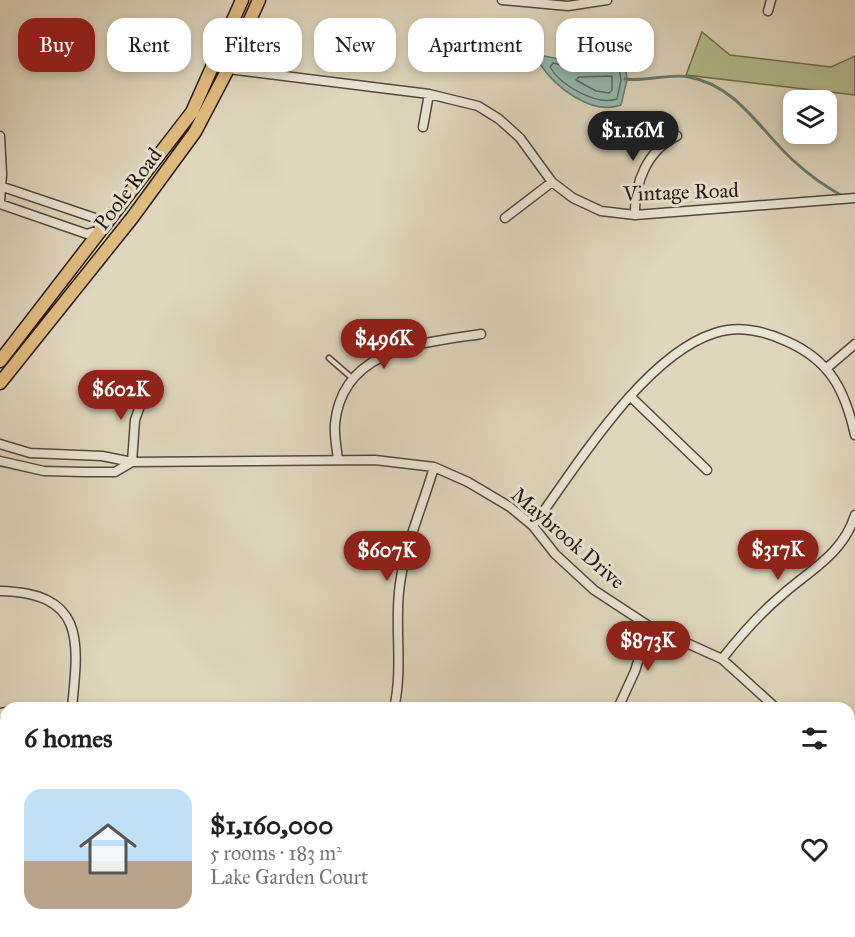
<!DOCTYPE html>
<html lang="en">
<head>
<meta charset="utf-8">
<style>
	body { margin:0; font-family:"IM FELL Great Primer",serif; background:#f2f2f2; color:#222; height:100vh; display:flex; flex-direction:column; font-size:22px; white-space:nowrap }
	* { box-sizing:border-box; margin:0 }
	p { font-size:20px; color:#767676 }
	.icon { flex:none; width:33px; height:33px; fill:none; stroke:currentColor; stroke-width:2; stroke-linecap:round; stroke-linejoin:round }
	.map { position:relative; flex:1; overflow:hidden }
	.details { position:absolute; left:0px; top:702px; width:855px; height:236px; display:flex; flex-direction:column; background:#fff; border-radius:18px 18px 0 0; box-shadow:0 3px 9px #0003 }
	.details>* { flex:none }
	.top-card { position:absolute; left:18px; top:18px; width:819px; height:54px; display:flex; gap:12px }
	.tools { position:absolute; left:783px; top:90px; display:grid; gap:12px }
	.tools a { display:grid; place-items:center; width:54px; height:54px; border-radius:12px; background:#fff; box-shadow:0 3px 9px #0003; font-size:30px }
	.price { position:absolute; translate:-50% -51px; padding:0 14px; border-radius:21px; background:#8f2418; color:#fff; font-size:20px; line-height:39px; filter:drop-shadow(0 2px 3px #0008) }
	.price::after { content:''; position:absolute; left:50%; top:36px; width:18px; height:14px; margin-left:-9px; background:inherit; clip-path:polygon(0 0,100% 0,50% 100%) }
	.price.current { background:#222; color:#fff }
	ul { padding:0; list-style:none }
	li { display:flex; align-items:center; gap:18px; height:150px; padding:0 24px }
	li span { display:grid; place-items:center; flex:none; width:168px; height:120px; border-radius:18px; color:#555 }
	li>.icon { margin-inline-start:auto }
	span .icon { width:72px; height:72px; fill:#fffc; stroke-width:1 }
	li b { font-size:26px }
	h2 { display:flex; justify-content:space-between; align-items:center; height:72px; padding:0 24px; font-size:26px }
	.pill { padding:0 21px; border-radius:18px; background:#fff; box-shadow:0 3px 9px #0003; font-size:21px; line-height:54px }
	.pill.current { background:#8f2418; color:#fff }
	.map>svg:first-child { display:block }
	.green { fill:#b4bd8f; stroke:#6d6b50; stroke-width:1.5 }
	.water { fill:#93b9ae; stroke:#677970; stroke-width:1.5 }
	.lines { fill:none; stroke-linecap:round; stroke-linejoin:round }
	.shore { stroke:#5c6960; stroke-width:1.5 }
	.stream { stroke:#677970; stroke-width:3 }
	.service-casing { stroke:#54483c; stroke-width:7 }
	.minor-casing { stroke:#54483c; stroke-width:11 }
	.primary-casing { stroke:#261912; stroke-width:15 }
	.service { stroke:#eae4d3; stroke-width:4 }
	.minor { stroke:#eae4d3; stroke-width:8 }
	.primary { stroke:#e0bb7e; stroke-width:12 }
	.labels { text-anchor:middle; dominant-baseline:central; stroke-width:6; stroke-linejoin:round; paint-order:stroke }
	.street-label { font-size:21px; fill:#261912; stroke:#eae4d3 }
</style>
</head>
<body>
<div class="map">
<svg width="855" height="937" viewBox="0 0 855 937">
	<rect width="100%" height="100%" fill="#dfd6bc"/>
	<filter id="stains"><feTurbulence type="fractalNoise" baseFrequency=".00333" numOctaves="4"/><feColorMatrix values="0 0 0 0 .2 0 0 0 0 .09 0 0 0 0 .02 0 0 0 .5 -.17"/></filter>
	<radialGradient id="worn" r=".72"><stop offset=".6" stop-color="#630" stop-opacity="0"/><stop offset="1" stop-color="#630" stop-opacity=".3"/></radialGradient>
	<path class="green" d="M702 32 730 55 831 67 855 56V95L686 75Z"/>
	<path class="water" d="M544 56 589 65 625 63 627 80 621 105C592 116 555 87 540 64Z"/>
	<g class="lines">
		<path class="shore" d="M553 63 589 71 619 68 621 80 617 99C596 106 560 85 550 67Z
			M612 76V90L609 93 596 91 576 80 579 77Z"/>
		<path class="stream" d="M625 79C646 82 669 73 689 77 738 86 761 132 795 162 810 176 826 187 844 197"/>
		<defs>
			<path id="service" d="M329 358 352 378"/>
			<path id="minor" d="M502 0 568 6 607 0
				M768 11 771 0
				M228 69 429 94 478 106 499 119 520 138 552 182 573 198 601 211 635 215 855 198
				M423 127 429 94
				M0 136 2 174 0 201
				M0 186 98 219 99 230
				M0 204 87 234 99 230
				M635 215C634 184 647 150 677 136
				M505 218 552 182
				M828 367 855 344
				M631 397 707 470
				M0 444 30 453 102 456 132 462 375 460 434 467 468 482 510 507 533 526 555 554 594 590 649 626 722 659 776 708
				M338 460C337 449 334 436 335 424 342 348 422 343 481 334
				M0 461 44 471 84 472H115L132 462
				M132 462 135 420 146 389
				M533 526C576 467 644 355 715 333 738 325 764 331 786 341 830 360 845 390 855 435
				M0 591C85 593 79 640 72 707
				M722 659C740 636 759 614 782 595 810 570 843 554 855 515
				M48 708H81
				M394 708C403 670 395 630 399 592 403 549 422 509 434 467
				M618 708 635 671 649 626
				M0 713 6 712
				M849 792 855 797
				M0 902 6 903
				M88 932 103 937
				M232 932V937"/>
			<path id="primary" d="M0 361 192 112 242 0
				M0 383 132 218 195 132 228 69 259 0"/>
		</defs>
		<use href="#service" class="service-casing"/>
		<use href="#minor" class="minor-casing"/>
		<use href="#primary" class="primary-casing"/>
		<use href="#service" class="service"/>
		<use href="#minor" class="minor"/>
		<use href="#primary" class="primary"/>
	</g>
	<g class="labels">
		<g class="street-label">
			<text transform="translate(128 189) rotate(-53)">Poole Road</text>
			<text transform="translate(681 192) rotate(-2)">Vintage Road</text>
			<text transform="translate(568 538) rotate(41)">Maybrook Drive</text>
		</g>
	</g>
	<rect width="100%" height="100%" filter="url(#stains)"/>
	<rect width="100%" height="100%" fill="url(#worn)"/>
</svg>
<div class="tools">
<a><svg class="icon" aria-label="layers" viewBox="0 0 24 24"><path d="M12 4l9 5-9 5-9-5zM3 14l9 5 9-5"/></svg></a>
</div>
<b class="price current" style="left:633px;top:162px">$1.16M</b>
<b class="price" style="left:384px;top:370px">$496K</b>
<b class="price" style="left:121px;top:421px">$602K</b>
<b class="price" style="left:778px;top:581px">$317K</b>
<b class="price" style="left:387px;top:582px">$607K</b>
<b class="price" style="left:648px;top:672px">$873K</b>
<div class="top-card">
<a class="pill current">Buy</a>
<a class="pill">Rent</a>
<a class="pill">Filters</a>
<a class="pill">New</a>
<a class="pill">Apartment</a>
<a class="pill">House</a>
</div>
<section class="details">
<h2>6 homes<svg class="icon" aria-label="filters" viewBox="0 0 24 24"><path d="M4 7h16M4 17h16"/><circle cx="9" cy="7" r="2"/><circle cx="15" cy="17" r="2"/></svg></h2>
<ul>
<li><span style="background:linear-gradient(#bfe0f5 60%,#b9a48a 0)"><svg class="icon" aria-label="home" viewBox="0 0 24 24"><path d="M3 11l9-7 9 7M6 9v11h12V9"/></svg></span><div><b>$1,160,000</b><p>5 rooms · 183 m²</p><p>Lake Garden Court</p></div><svg class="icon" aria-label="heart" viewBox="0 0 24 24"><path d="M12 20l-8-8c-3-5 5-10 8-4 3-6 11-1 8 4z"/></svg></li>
</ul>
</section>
</div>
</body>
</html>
